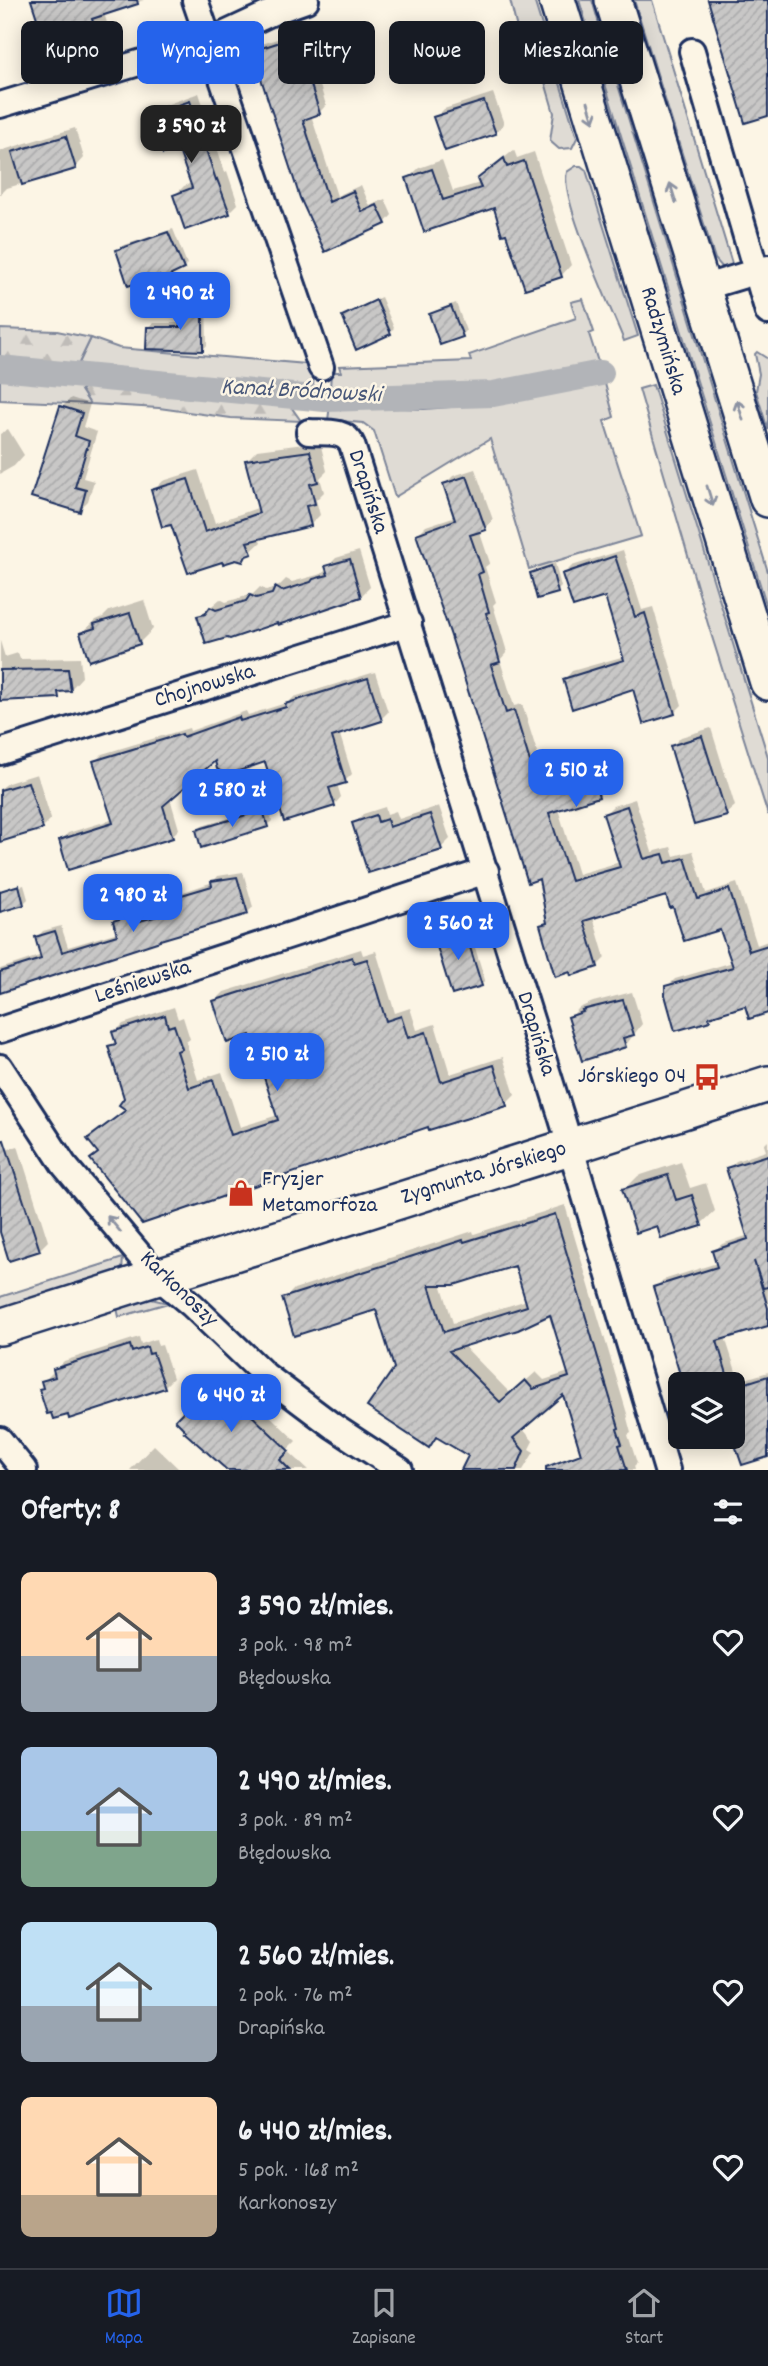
<!DOCTYPE html>
<html lang="pl">
<head>
<meta charset="utf-8">
<style>
	body { margin:0; font-family:Dekko,sans-serif; background:#242831; color:#f1f3f6; height:100vh; display:flex; flex-direction:column; font-size:26px; white-space:nowrap }
	* { box-sizing:border-box; margin:0 }
	p { font-size:23px; color:#9ea1a6 }
	.icon { flex:none; width:38px; height:38px; fill:none; stroke:currentColor; stroke-width:2; stroke-linecap:round; stroke-linejoin:round }
	.map { position:relative; height:1470px; overflow:hidden }
	.panel { display:flex; flex-direction:column; background:#171b24; flex:1 }
	.panel>* { flex:none }
	.guide { position:absolute; left:21px; top:21px; width:726px; height:63px; display:flex; gap:14px }
	.controls { position:absolute; left:668px; top:1372px; display:grid; gap:14px }
	.controls a { display:grid; place-items:center; width:77px; height:77px; border-radius:10px; background:#171b24; box-shadow:0 4px 18px #0003; font-size:35px }
	.price { position:absolute; translate:-50% -60px; padding:0 16px; border-radius:14px; background:#2563eb; color:#fff; font-size:23px; line-height:46px; filter:drop-shadow(0 2px 4px #0008) }
	.price::after { content:''; position:absolute; left:50%; top:42px; width:21px; height:16px; margin-left:-10px; background:inherit; clip-path:polygon(0 0,100% 0,50% 100%) }
	.price.current { background:#222; color:#fff }
	ul { padding:0; list-style:none }
	li { display:flex; align-items:center; gap:21px; height:175px; padding:0 21px }
	li span { display:grid; place-items:center; flex:none; width:196px; height:140px; border-radius:10px; color:#555 }
	li>.icon { margin-inline-start:auto }
	span .icon { width:84px; height:84px; fill:#fffc; stroke-width:1 }
	li b { font-size:30px }
	h2 { display:flex; justify-content:space-between; align-items:center; height:84px; padding:0 21px; font-size:30px }
	.pill { padding:0 24px; border-radius:10px; background:#171b24; box-shadow:0 4px 18px #0003; font-size:24px; line-height:63px }
	.pill.current { background:#2563eb; color:#fff }
	.tabs { display:flex; justify-content:space-around; align-items:center; height:98px; border-top:2px solid #363941; background:#171b24; font-size:19px; color:#9ea1a6 }
	.tabs a { display:grid; justify-items:center; gap:4px }
	.tabs .current { color:#2563eb }
	.map>svg:first-child { display:block }
	.grass { fill:#dfdbd4; stroke:#7d8599; stroke-width:2 }
	.forest { fill:url(#forest-firs); stroke:#7d8599; stroke-width:2 }
	.shadow { fill:#0003; fill-rule:evenodd }
	.lines { fill:none; stroke-linecap:round; stroke-linejoin:round }
	.canal { stroke:#b2b4b8; stroke-width:26 }
	.building { fill:url(#building-hatch); stroke:#1b2f5e; stroke-width:2; fill-rule:evenodd }
	.street-casing { stroke:#1b2f5e; stroke-width:30 }
	.secondary-casing { stroke:#1b2f5e; stroke-width:40 }
	.street { stroke:#fcf5e5; stroke-width:24 }
	.secondary { stroke:#fcf5e5; stroke-width:35 }
	.oneway { stroke:#8c92a2 }
	.labels { text-anchor:middle; dominant-baseline:central; stroke-width:5; stroke-linejoin:round; paint-order:stroke }
	.street-label { font-size:23px; fill:#1b2f5e; stroke:#fcf5e5 }
	.poi-label { font-size:23px; fill:#1b2f5e; stroke:#fcf5e5; text-anchor:end }
	.water-label { font-size:24px; font-style:italic; fill:#485779; stroke:#fcf5e5 }
</style>
</head>
<body>
<div class="map">
<svg width="768" height="1470" viewBox="0 0 768 1470">
	<defs>
		<pattern id="forest-firs" width="22" height="20" patternUnits="userSpaceOnUse" patternTransform="scale(1.75)"><rect width="22" height="20" fill="#dfdbd4"/><path d="M5 1l3.5 6h-7zM16 11l3.5 6h-7z" fill="#bfbcb8"/></pattern>
		<pattern id="building-hatch" width="6" height="6" patternUnits="userSpaceOnUse" patternTransform="scale(1.75)"><rect width="6" height="6" fill="#c8c7c6"/><path d="M-1 1l2-2M0 6l6-6M5 7l2-2" fill="none" stroke="#ababac"/></pattern>
	</defs>
	<rect width="100%" height="100%" fill="#fcf5e5"/>
	<filter id="ink" filterUnits="userSpaceOnUse"><feTurbulence type="fractalNoise" baseFrequency=".0143" numOctaves="2"/><feDisplacementMap in="SourceGraphic" scale="14" xChannelSelector="R" yChannelSelector="G"/><feConvolveMatrix kernelMatrix="1 2 1 2 8 2 1 2 1" color-interpolation-filters="sRGB"/></filter>
	<g filter="url(#ink)">
		<path class="grass" d="M510 0H534L577 138 572 148 559 149 550 141 554 113 541 68 522 49Z
			M579 0H592L597 17 768 572V610Z
			M634 0H652L733 267 723 268 715 259Z
			M576 166H581L586 170 638 336 624 341C612 310 559 198 567 172Z
			M583 299 594 332 589 334 599 365 487 387 389 390 330 389 331 372H341L339 366 471 361 469 355 576 318 571 302Z
			M91 338 119 348 306 364 307 370 314 371 313 389 78 365Z
			M757 352 768 359V430L756 391 759 374 755 354Z
			M0 376 89 384 81 390 90 404 0 400Z
			M604 380 614 417 604 421 641 536 529 569 490 439 395 497 374 431 363 423 328 420 330 405 424 409 492 404Z
			M653 385 768 757V815L708 624 639 389Z
			M123 1258 122 1271 0 1310V1297Z
			M147 1298 168 1303 119 1317 117 1308Z"/>
		<path class="forest" d="M0 329 57 331 91 338 78 365 0 360Z
			M89 384 289 404 301 421 231 418 159 408 90 404 81 390Z"/>
		<path class="shadow" d="M36 0H144L104 13 107 23 96 34Z
			M303 31 326 105 319 113 311 115 337 196 361 185 370 206 385 199 392 215 385 223 326 250 254 52 261 44Z
			M199 93 225 172 227 171 238 204 229 213 175 195 184 186 192 183 179 146 151 116 160 107Z
			M493 93 504 124 495 133 435 118 444 109Z
			M75 128 84 158 75 168 7 188 0 195V151Z
			M514 150 517 158 534 152 571 265 561 276 507 231 495 206 425 230 408 178 419 168 442 160 453 191 480 183 490 169Z
			M173 229 187 264 183 268 118 250 122 246Z
			M381 297 394 328 390 332 344 316 348 312Z
			M186 301H206L207 345 203 350 148 327 153 323H182L181 305Z
			M456 303 466 331 462 335 431 315 435 311Z
			M71 398 90 404 83 427 97 432 83 478 94 481 88 501 79 510 34 496 62 407Z
			M8 429 24 455 14 466 0 474V434Z
			M320 442 327 471 320 478 324 492 316 500 320 515 310 525 259 537 261 542 242 560 172 523 153 491 163 481 198 470 215 523 260 507 247 460 257 450Z
			M475 469 493 520 485 528 479 530 490 563 485 567 496 602 493 605 507 652 500 660 514 706 522 704 543 771 597 755 606 788 598 796 558 809 578 874 620 862 605 814 613 806 635 799 652 852 671 847 674 856 693 851 706 893 737 883 757 945 768 941V1011L746 1004 715 1013 709 1019 667 987 675 979 733 962 721 928 674 905 667 894 593 917 605 958 597 966 542 926 548 919 541 877 418 534 426 526 456 516 445 484 453 476Z
			M623 550 642 610 653 607 682 705 675 712 634 687 565 679 572 671 625 656 606 594 564 574 572 566Z
			M359 551 370 587 361 596 278 620 199 617 220 599 226 602 253 594 260 587 266 590 279 586 286 579 292 582 321 574 328 569 327 567 336 558Z
			M555 563 561 587 557 591 531 573 536 569Z
			M144 600 153 629 139 643 82 633 96 620 103 617 109 611Z
			M0 641 5 657 18 653 20 659 80 658 82 677 70 690H64L58 696 0 700Z
			M375 672 388 712 381 719 339 732 352 774 345 781 337 784 341 797 334 805 267 760 216 758 170 798 179 829 172 836 61 840 68 833 114 819 95 762 102 754 189 728 190 731 246 711 248 715 289 702 294 697Z
			M711 728 735 806 726 814 672 746 681 737Z
			M37 774 51 819 42 828 0 840V789L8 783Z
			M439 806 450 839 441 848 354 824 363 814 385 807 387 814 396 811 399 819Z
			M267 807 272 821 267 825 198 830 202 826Z
			M243 872 253 907 247 913 162 937 0 991V969L42 955 37 937 43 931 61 926 68 947 118 932 115 922 121 916 143 908 146 916 179 906 177 898 183 892 213 882 218 876Z
			M24 885 28 899 24 903 0 910V893Z
			M468 925 485 980 481 985 436 938 440 934Z
			M361 949 363 955 376 951 395 1013 410 1008 417 1030 435 1024 450 1074 503 1057 515 1095 506 1104 429 1124 92 1159 99 1151 90 1139 127 1109 126 1099 110 1047 116 1040 114 1033 123 1024 174 1007 178 1019 183 1017 190 1039 186 1042 198 1080 222 1072 240 1127 278 1115 252 1033 215 1001 224 992Z
			M632 992 642 1024 625 1046 570 1018 579 1008 593 1002Z
			M768 1141V1324L725 1337 739 1381 768 1372V1456L733 1434V1384H685L655 1288 663 1280 717 1263 714 1251 722 1244 749 1235 728 1169 736 1161 766 1151 764 1145Z
			M18 1146 48 1241 39 1250 0 1227V1152Z
			M681 1162 690 1188 706 1183 715 1211 701 1224H658L624 1190 638 1176Z
			M565 1205 628 1417 627 1418 631 1433 628 1435 637 1463 634 1466 635 1470H578L575 1458 582 1451 563 1392 522 1428 533 1441 529 1449 534 1452 523 1470H476L471 1455 438 1436 429 1446 396 1368 378 1307 284 1299 294 1289 473 1231 474 1234ZM516 1264 527 1300 453 1323 441 1283ZM551 1312 569 1372 544 1380 536 1372 511 1394 463 1345Z
			M139 1337 141 1344 156 1339 158 1346 162 1345 173 1378 164 1387 41 1389 44 1386 43 1382 64 1361Z
			M216 1381 228 1392 236 1383 296 1441 287 1450 309 1470H226L187 1432 178 1420Z
			M154 1445 180 1470H130Z"/>
		<g class="lines">
			<path class="canal" d="M0 368 325 399 493 394 601 373"/>
		</g>
		<path class="building" d="M31 0H137L138 4 92 19 97 35 61 47 58 39 45 43Z
			M708 0H768V116L745 123Z
			M296 37 320 114 303 120 329 202 353 191 362 212 377 205 386 224 325 252 300 198 252 51Z
			M190 101 216 180 217 179 230 214 185 230 173 195 192 188 178 148 163 154 149 115Z
			M484 101 496 134 445 151 433 117Z
			M66 136 76 169 22 185 12 152Z
			M504 158 507 167 524 161 562 277 525 289 506 234 502 235 494 208 424 232 406 178 432 169 443 200 481 188 477 179Z
			M168 232 184 269 161 280 159 276 128 286 116 250Z
			M376 300 391 334 356 350 342 316Z
			M180 304 203 305V351L146 349 147 327H180Z
			M451 306 463 337 440 345 429 314Z
			M60 406 82 413 75 436 89 441 75 487 86 490 80 512 31 497Z
			M310 451 318 482 310 484 315 504 306 506 311 526 247 542 252 554 246 556 243 562 236 560 223 564 222 562 188 573 171 525 162 527 151 490 188 479 205 532 259 513 245 460Z
			M467 476 486 530 470 535 483 572 478 574 489 612 486 613 500 662 491 665 506 713 514 710 535 778 589 762 599 797 549 813 571 881 620 867 603 814 627 806 644 859 663 854 666 863 685 858 698 899 729 889 749 951 768 945V1013L749 1019 745 1006 709 1017 710 1021 675 1031 665 995V986L733 967 720 930 684 941 673 907 670 908 666 896 584 921 598 967 571 976 570 972 555 977 540 925 547 923 539 879 528 883 451 636 416 534 455 520 443 484Z
			M615 556 635 617 645 613 675 714 643 724 633 689 572 709 563 679 624 660 605 597 573 607 562 574Z
			M350 559 361 597 278 625 277 623 230 639 227 638 206 644 197 616 205 614 210 607 216 610 246 601 250 595 256 598 272 594 275 587 282 591 311 582 313 579 328 575 325 566Z
			M551 566 558 593 537 599 530 573Z
			M130 613 140 644 89 661 80 633 95 628 94 624Z
			M68 669 71 691 58 692 59 698 0 701V670Z
			M368 678 382 721 332 737 346 783 329 788 335 806 284 822 265 762 227 775 217 769 215 761 163 806 173 838 68 870 59 840 113 823 93 761 182 734 183 737 239 717 240 721 286 707 285 704Z
			M702 736 727 816 694 825 670 746Z
			M28 782 43 829 0 842V790Z
			M263 810 268 827 201 848 196 830Z
			M430 814 442 850 368 873 352 823 376 815 378 822 387 819 389 827Z
			M237 877 248 914 160 940V941L0 993V972L41 959 35 937 55 931 62 952 117 935 113 921 137 913 140 921 178 910 175 897 212 886 211 881Z
			M19 885 24 905 0 912V891Z
			M464 928 482 986 452 995 434 937Z
			M352 957 354 963 367 959 386 1021 401 1016 408 1038 426 1032 441 1082 494 1065 507 1106 429 1130 428 1127 142 1224 90 1159 98 1153 87 1139 126 1110 119 1105 124 1098 108 1046 116 1044 112 1032 165 1015 168 1027 174 1025 182 1049 177 1051 189 1088 213 1080 231 1135 278 1120 250 1035 227 1043 213 1001Z
			M623 1000 634 1035 623 1038 626 1047 582 1061 568 1017 583 1012 582 1010Z
			M4 1140 40 1251 9 1261 0 1232V1141Z
			M768 1155V1287L763 1288 754 1261 768 1308V1326L717 1341 730 1384H683L653 1287 717 1267 712 1251 748 1239 726 1168Z
			M668 1175 676 1200 692 1195 702 1226 661 1239 657 1226 636 1233 622 1189Z
			M555 1214 619 1428 617 1429 622 1444 619 1445 627 1470H546V1467L581 1454 563 1395 513 1438 524 1451 516 1470H461L468 1456 436 1437 429 1448 367 1407 394 1368 376 1310 294 1336 282 1298 463 1240 464 1242ZM515 1266 527 1306 444 1332 429 1285H454ZM550 1315 569 1377 533 1389 525 1380 500 1402 449 1351 518 1330Z
			M130 1345 132 1352 147 1347 149 1354 153 1353 165 1388 69 1419 68 1415 53 1419 51 1413 47 1414 39 1389 43 1388 41 1381 55 1377 53 1369Z
			M768 1376V1457L742 1465 733 1439V1387Z
			M206 1388 218 1400 226 1391 269 1432 289 1451 280 1460 290 1470H227L184 1432 186 1431 175 1420Z"/>
		<g class="lines">
			<defs>
				<path id="street" d="M195 0 321 367
					M692 51 768 312
					M0 105 208 42 275 11 306 0
					M702 288 768 268
					M309 432C324 433 345 429 352 445L562 1119 667 1470
					M0 752 409 623
					M0 1030 486 871
					M0 1067 64 1165 157 1276 192 1305 265 1375 333 1426 400 1470
					M0 1440 24 1470"/>
				<path id="secondary" d="M557 0 768 682
					M613 0 768 499
					M0 1327 768 1084"/>
			</defs>
			<use href="#street" class="street-casing"/>
			<use href="#secondary" class="secondary-casing"/>
			<use href="#street" class="street"/>
			<use href="#secondary" class="secondary"/>
		</g>
		<defs><path id="oneway-shaft" d="M-6 0H5M1.5-3L5.5 0L1.5 3" fill="none" stroke-width="1.6" stroke-linecap="round" stroke-linejoin="round" transform="scale(1.75)"/></defs>
		<g class="oneway">
			<use href="#oneway-shaft" transform="translate(591 112) rotate(73)"/>
			<use href="#oneway-shaft" transform="translate(673 193) rotate(-107)"/>
			<use href="#oneway-shaft" transform="translate(740 410) rotate(-107)"/>
			<use href="#oneway-shaft" transform="translate(710 496) rotate(73)"/>
			<use href="#oneway-shaft" transform="translate(114 1224) rotate(-130)"/>
		</g>
	</g>
	<defs>
		<symbol id="bus-bare" viewBox="-9 -9 18 18"><path d="M-5-6H5V4H4V6H2V4H-2V6H-4V4H-5ZM-3.5-4V0h7V-4ZM-3.5 1.2v1.5H-2V1.2ZM2 1.2v1.5H3.5V1.2Z" fill="#c8321e" stroke="#fcf5e5" stroke-width="2.5" paint-order="stroke"/></symbol>
		<symbol id="shop-bare" viewBox="-9 -9 18 18"><path d="M-5-2.5h2.3a2.7 3.5 0 0 1 5.4 0H5L5.5 6h-11ZM-1.5-2.5h3a1.5 2.3 0 0 0-3 0Z" fill="#c8321e" stroke="#fcf5e5" stroke-width="2.5" paint-order="stroke"/></symbol>
	</defs>
	<g fill-rule="evenodd">
		<use href="#bus-bare" x="688" y="1058" width="38" height="38"/>
		<use href="#shop-bare" x="222" y="1174" width="38" height="38"/>
	</g>
	<g class="labels">
		<g class="street-label">
			<text transform="translate(662 341) rotate(73)">Radzymińska</text>
			<text transform="translate(367 492) rotate(72)">Drapińska</text>
			<text transform="translate(205 687) rotate(-17)">Chojnowska</text>
			<text transform="translate(143 983) rotate(-18)">Leśniewska</text>
			<text transform="translate(535 1034) rotate(73)">Drapińska</text>
			<text transform="translate(484 1174) rotate(-17)">Zygmunta Jórskiego</text>
			<text transform="translate(178 1290) rotate(44)">Karkonoszy</text>
		</g>
		<g class="poi-label">
			<text x="686" y="1077">Jórskiego 04</text>
			<text x="262" y="1180" text-anchor="start">Fryzjer<tspan x="262" dy="26">Metamorfoza</tspan></text>
		</g>
		<g class="water-label">
			<text transform="translate(301 392) rotate(3)">Kanał Bródnowski</text>
		</g>
	</g>
</svg>
<div class="controls">
<a><svg class="icon" aria-label="layers" viewBox="0 0 24 24"><path d="M12 4l9 5-9 5-9-5zM3 14l9 5 9-5"/></svg></a>
</div>
<b class="price current" style="left:191px;top:165px">3 590 zł</b>
<b class="price" style="left:180px;top:332px">2 490 zł</b>
<b class="price" style="left:576px;top:809px">2 510 zł</b>
<b class="price" style="left:232px;top:829px">2 580 zł</b>
<b class="price" style="left:133px;top:934px">2 980 zł</b>
<b class="price" style="left:458px;top:962px">2 560 zł</b>
<b class="price" style="left:277px;top:1093px">2 510 zł</b>
<b class="price" style="left:231px;top:1434px">6 440 zł</b>
<div class="guide">
<a class="pill">Kupno</a>
<a class="pill current">Wynajem</a>
<a class="pill">Filtry</a>
<a class="pill">Nowe</a>
<a class="pill">Mieszkanie</a>
</div>
</div>
<section class="panel">
<h2>Oferty: 8<svg class="icon" aria-label="filters" viewBox="0 0 24 24"><path d="M4 7h16M4 17h16"/><circle cx="9" cy="7" r="2"/><circle cx="15" cy="17" r="2"/></svg></h2>
<ul>
<li><span style="background:linear-gradient(#ffd9b3 60%,#9aa5b1 0)"><svg class="icon" aria-label="home" viewBox="0 0 24 24"><path d="M3 11l9-7 9 7M6 9v11h12V9"/></svg></span><div><b>3 590 zł/mies.</b><p>3 pok. · 98 m²</p><p>Błędowska</p></div><svg class="icon" aria-label="heart" viewBox="0 0 24 24"><path d="M12 20l-8-8c-3-5 5-10 8-4 3-6 11-1 8 4z"/></svg></li>
<li><span style="background:linear-gradient(#a9c7e8 60%,#7fa58c 0)"><svg class="icon" aria-label="home" viewBox="0 0 24 24"><path d="M3 11l9-7 9 7M6 9v11h12V9"/></svg></span><div><b>2 490 zł/mies.</b><p>3 pok. · 89 m²</p><p>Błędowska</p></div><svg class="icon" aria-label="heart" viewBox="0 0 24 24"><path d="M12 20l-8-8c-3-5 5-10 8-4 3-6 11-1 8 4z"/></svg></li>
<li><span style="background:linear-gradient(#bfe0f5 60%,#9aa5b1 0)"><svg class="icon" aria-label="home" viewBox="0 0 24 24"><path d="M3 11l9-7 9 7M6 9v11h12V9"/></svg></span><div><b>2 560 zł/mies.</b><p>2 pok. · 76 m²</p><p>Drapińska</p></div><svg class="icon" aria-label="heart" viewBox="0 0 24 24"><path d="M12 20l-8-8c-3-5 5-10 8-4 3-6 11-1 8 4z"/></svg></li>
<li><span style="background:linear-gradient(#ffd9b3 70%,#b9a48a 0)"><svg class="icon" aria-label="home" viewBox="0 0 24 24"><path d="M3 11l9-7 9 7M6 9v11h12V9"/></svg></span><div><b>6 440 zł/mies.</b><p>5 pok. · 168 m²</p><p>Karkonoszy</p></div><svg class="icon" aria-label="heart" viewBox="0 0 24 24"><path d="M12 20l-8-8c-3-5 5-10 8-4 3-6 11-1 8 4z"/></svg></li>
</ul>
</section>
<nav class="tabs">
<a class="current"><svg class="icon" aria-label="map" viewBox="0 0 24 24"><path d="M3 6l6-2 6 2 6-2v14l-6 2-6-2-6 2zM9 4v14M15 6v14"/></svg>Mapa</a>
<a><svg class="icon" aria-label="saved" viewBox="0 0 24 24"><path d="M7 4h10v16l-5-4-5 4z"/></svg>Zapisane</a>
<a><svg class="icon" aria-label="home" viewBox="0 0 24 24"><path d="M3 11l9-7 9 7M6 9v11h12V9"/></svg>Start</a>
</nav>
</body>
</html>
